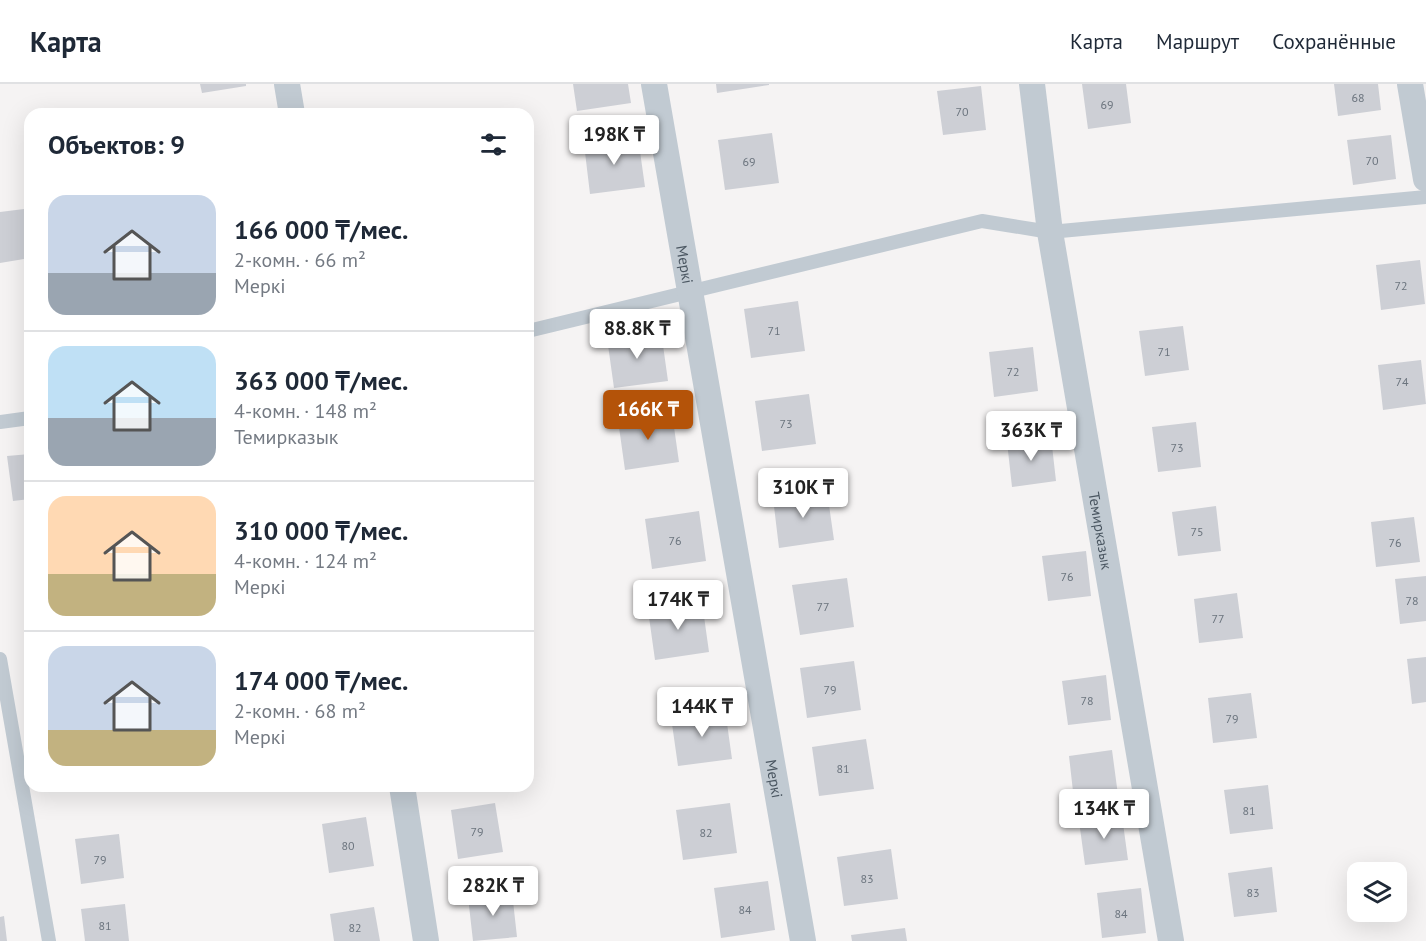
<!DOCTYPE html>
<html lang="ru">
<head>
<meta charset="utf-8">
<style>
	body { margin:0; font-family:"PT Sans",sans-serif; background:#f6f6f7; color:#1f2937; height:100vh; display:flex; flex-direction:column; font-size:22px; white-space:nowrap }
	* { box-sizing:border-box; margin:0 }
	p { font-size:20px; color:#747a83 }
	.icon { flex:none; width:33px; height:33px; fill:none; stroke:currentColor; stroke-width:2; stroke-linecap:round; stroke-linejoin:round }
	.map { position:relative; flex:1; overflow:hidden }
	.sheet { position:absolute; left:24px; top:24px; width:510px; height:684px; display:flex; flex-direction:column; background:#fff; border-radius:18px; box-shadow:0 6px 24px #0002 }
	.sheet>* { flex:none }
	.buttons { position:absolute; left:1347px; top:778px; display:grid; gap:12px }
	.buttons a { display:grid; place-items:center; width:60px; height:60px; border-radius:12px; background:#fff; box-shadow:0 6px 24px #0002; font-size:30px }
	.price { position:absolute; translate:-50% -51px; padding:0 14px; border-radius:6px; background:#fff; color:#222; font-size:20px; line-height:39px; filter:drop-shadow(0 2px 3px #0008) }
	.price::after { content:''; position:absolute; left:50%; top:36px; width:18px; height:14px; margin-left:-9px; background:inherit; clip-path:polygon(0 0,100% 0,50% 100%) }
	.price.selected { background:#b45309; color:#fff }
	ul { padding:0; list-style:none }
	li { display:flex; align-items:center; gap:18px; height:150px; padding:0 24px }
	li+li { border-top:2px solid #e0e1e3 }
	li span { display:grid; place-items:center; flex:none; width:168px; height:120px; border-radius:18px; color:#555 }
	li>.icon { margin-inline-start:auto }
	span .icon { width:72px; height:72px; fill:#fffc; stroke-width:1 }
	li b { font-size:26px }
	h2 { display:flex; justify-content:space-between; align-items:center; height:72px; padding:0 24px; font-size:26px }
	header { display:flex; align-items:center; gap:36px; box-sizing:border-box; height:84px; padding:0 30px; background:#fff; border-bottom:2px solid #e0e1e3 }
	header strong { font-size:28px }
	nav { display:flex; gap:33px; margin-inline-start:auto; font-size:21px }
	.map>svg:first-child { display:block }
	.building { fill:#cdcfd5 }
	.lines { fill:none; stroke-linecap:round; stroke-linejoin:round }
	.service { stroke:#c1cad2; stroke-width:14 }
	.minor { stroke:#c1cad2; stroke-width:26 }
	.labels { text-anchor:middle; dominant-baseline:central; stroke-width:4.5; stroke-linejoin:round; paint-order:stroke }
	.number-label { font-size:12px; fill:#6b747e }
	.street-label { font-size:15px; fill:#4a5661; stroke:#fff }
</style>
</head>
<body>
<header>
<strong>Карта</strong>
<nav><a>Карта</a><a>Маршрут</a><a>Сохранённые</a></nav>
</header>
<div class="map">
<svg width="1426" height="857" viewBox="0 0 1426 857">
	<rect width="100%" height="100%" fill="#f5f3f3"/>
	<path class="building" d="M200 0H246V2L202 9Z
		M573 0H628L631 19 577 27Z
		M716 0H769V1L717 9Z
		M1082 0H1126L1131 39 1088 45Z
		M1334 0H1378L1381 26 1338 32Z
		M981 2 986 46 943 51 937 7Z
		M772 49 779 99 725 106 718 56Z
		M1391 51 1396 95 1353 101 1347 56Z
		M638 53 645 103 590 110 584 60Z
		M24 125 30 174 0 179V128Z
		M1420 176 1425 220 1381 226 1376 181Z
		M798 217 805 267 751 274 744 225Z
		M1183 242 1189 286 1145 292 1139 247Z
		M661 247 668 297 614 304 607 254Z
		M1033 263 1038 307 994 313 989 268Z
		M1421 276 1426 320 1383 326 1378 281Z
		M809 310 816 360 762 367 755 317Z
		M672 329 679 378 625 386 618 336Z
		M1196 338 1201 383 1158 388 1152 343Z
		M1051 353 1056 397 1012 403 1007 358Z
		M30 370V415L13 417 7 372Z
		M827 407 834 456 779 464 773 414Z
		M1216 422 1221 467 1178 472 1172 428Z
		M699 427 706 477 652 485 645 435Z
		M1414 433 1420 478 1376 483 1371 438Z
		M1086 467 1091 512 1048 517 1042 472Z
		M1426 492V537L1400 540 1395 495Z
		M847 494 854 543 800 551 792 501Z
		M1237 509 1243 554 1199 559 1194 515Z
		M702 518 709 568 655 576 648 526Z
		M1426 573V618L1412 620 1407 575Z
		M854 577 861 626 807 634 800 584Z
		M1106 591 1111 636 1068 641 1062 597Z
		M1251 609 1257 654 1213 659 1208 614Z
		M725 625 732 675 678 682 671 633Z
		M866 655 874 705 819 712 812 663Z
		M1112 666 1118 711 1074 716 1069 672Z
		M1268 701 1273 745 1230 750 1224 706Z
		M495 719 503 768 458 775 451 726Z
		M730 719 737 769 683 776 676 726Z
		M1122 732 1128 776 1085 781 1079 737Z
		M366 733 374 782 329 789 322 740Z
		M119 750 124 794 81 800 75 755Z
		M891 765 898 815 844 822 837 773Z
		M1272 783 1277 828 1234 833 1228 789Z
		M768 797 775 846 721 854 714 804Z
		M1141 804 1146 849 1102 854 1097 809Z
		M512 808 517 853 473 857 468 813Z
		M125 820 129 857H85L81 825Z
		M374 823 380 857H334L330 830Z
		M4 832 7 857H0V833Z
		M905 844 907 857H852L851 851Z"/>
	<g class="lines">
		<path class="service" d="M528 247 982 137 1050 148 1426 113
			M0 338 30 334
			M0 575 49 857"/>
		<g class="minor">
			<path d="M287 0 292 30"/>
			<path id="s1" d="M654 0 803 857"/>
			<path id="s2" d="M1032 0 1050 148 1171 857"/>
			<path d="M1410 0 1426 95"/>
			<path d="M402 702 426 857"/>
		</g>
	</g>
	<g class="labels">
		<g class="number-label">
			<text x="1358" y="13">68</text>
			<text x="1107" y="20">69</text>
			<text x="962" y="27">70</text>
			<text x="1372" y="76">70</text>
			<text x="749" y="77">69</text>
			<text x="1401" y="201">72</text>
			<text x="774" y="246">71</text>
			<text x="1164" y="267">71</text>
			<text x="1013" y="287">72</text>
			<text x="1402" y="297">74</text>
			<text x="786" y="339">73</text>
			<text x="1177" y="363">73</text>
			<text x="1197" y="447">75</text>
			<text x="675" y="456">76</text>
			<text x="1395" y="458">76</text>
			<text x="1067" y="492">76</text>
			<text x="1412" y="516">78</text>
			<text x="823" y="522">77</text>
			<text x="1218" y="534">77</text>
			<text x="830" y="605">79</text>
			<text x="1087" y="616">78</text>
			<text x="1232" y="634">79</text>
			<text x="843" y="684">81</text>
			<text x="1249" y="726">81</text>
			<text x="477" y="747">79</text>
			<text x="706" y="748">82</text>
			<text x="348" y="761">80</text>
			<text x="100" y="775">79</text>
			<text x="867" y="794">83</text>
			<text x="1253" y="808">83</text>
			<text x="745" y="825">84</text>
			<text x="1121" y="829">84</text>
			<text x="105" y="841">81</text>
			<text x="355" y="843">82</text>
		</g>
		<g class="street-label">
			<text stroke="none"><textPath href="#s1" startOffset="183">Меркі</textPath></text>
			<text stroke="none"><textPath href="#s2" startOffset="452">Темирказык</textPath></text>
			<text stroke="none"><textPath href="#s1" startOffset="705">Меркі</textPath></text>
		</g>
	</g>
</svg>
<div class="buttons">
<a><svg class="icon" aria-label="layers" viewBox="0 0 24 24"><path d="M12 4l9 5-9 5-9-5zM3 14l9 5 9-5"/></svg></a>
</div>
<b class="price" style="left:614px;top:82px">198K ₸</b>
<b class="price" style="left:637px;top:276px">88.8K ₸</b>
<b class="price selected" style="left:648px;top:357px">166K ₸</b>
<b class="price" style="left:1031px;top:378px">363K ₸</b>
<b class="price" style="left:803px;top:435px">310K ₸</b>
<b class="price" style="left:678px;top:547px">174K ₸</b>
<b class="price" style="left:702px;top:654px">144K ₸</b>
<b class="price" style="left:1104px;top:756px">134K ₸</b>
<b class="price" style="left:493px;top:833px">282K ₸</b>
<section class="sheet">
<h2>Объектов: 9<svg class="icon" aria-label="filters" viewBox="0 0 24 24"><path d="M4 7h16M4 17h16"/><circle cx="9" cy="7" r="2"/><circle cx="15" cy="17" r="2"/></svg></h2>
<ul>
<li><span style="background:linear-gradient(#c9d6e8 65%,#9aa5b1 0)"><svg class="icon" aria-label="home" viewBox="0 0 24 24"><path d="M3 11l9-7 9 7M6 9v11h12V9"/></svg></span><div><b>166 000 ₸/мес.</b><p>2-комн. · 66 m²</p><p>Меркі</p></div></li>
<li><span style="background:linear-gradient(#bfe0f5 60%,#9aa5b1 0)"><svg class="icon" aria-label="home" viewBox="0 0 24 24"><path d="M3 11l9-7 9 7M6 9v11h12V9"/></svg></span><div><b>363 000 ₸/мес.</b><p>4-комн. · 148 m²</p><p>Темирказык</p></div></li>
<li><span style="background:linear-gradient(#ffd9b3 65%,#c2b280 0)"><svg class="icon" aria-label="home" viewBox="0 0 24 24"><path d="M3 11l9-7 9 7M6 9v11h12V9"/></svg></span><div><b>310 000 ₸/мес.</b><p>4-комн. · 124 m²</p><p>Меркі</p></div></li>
<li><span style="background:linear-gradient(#c9d6e8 70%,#c2b280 0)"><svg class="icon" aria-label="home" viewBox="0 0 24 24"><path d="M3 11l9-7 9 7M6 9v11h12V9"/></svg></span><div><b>174 000 ₸/мес.</b><p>2-комн. · 68 m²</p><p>Меркі</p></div></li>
</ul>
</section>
</div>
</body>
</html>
